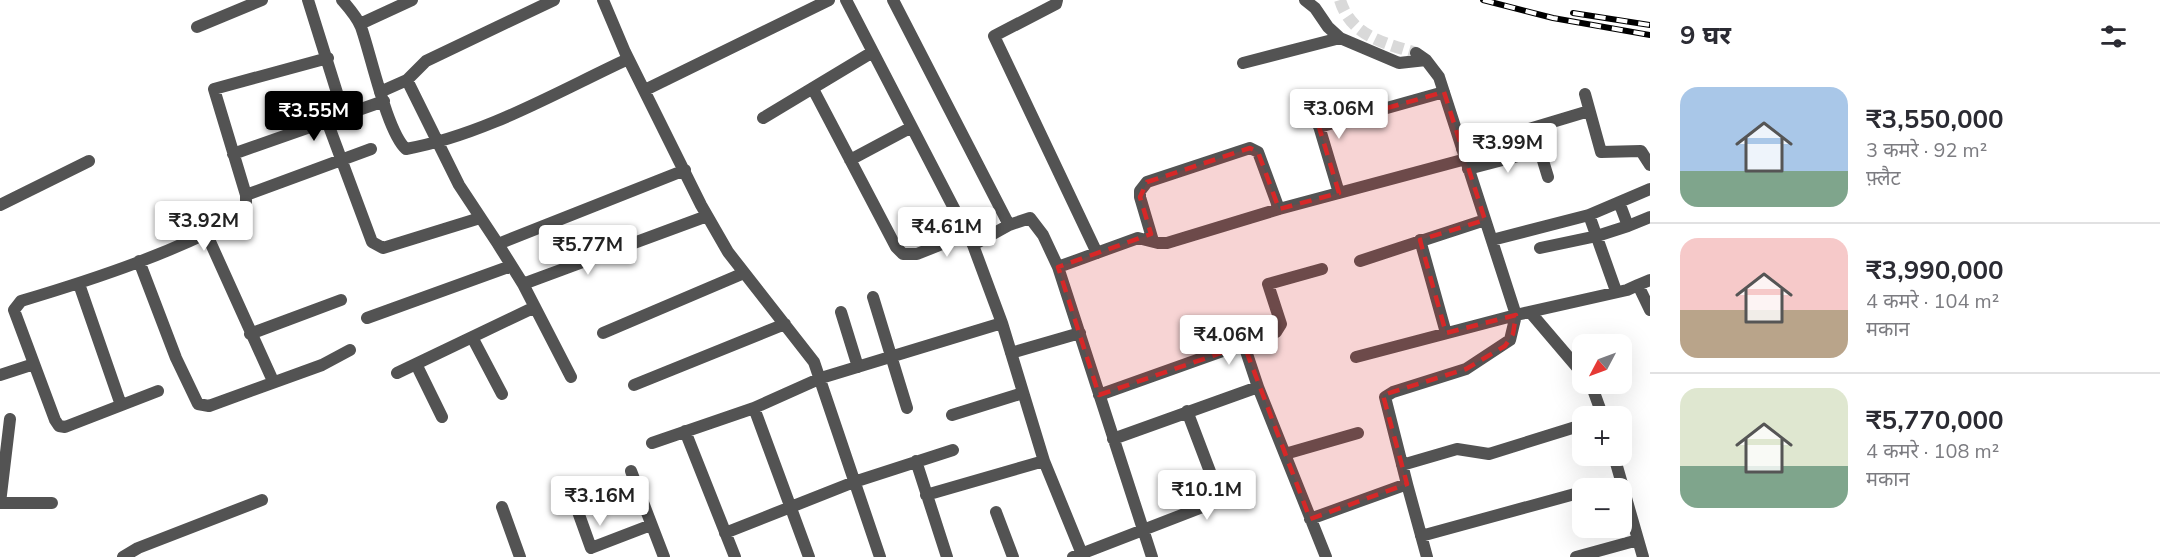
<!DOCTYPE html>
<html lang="hi">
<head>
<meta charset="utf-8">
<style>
	body { margin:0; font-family:"Nunito Sans","Noto Sans Devanagari",sans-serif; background:#f7f7f7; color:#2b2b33; height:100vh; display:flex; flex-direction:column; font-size:22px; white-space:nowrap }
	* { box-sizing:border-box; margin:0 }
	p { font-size:20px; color:#7c7c81 }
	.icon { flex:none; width:33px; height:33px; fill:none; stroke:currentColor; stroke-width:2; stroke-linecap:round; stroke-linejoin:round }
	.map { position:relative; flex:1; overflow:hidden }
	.sheet { display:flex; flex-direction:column; background:#fff; width:510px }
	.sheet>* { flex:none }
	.needle { width:39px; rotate:229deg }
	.buttons { position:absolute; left:1572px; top:334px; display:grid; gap:12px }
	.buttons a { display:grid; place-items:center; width:60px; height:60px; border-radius:12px; background:#fff; box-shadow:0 6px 24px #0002; font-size:30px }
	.price { position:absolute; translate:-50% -51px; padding:0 14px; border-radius:6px; background:#fff; color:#222; font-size:20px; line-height:39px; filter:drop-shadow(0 2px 3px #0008) }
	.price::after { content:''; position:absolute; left:50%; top:36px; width:18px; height:14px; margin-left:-9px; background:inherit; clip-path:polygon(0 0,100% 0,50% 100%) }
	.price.active { background:#000; color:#fff }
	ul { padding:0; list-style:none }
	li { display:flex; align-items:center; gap:18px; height:150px; padding:0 30px }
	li+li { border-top:2px solid #e1e1e2 }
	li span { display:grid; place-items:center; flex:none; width:168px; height:120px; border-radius:18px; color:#555 }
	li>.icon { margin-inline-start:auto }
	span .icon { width:72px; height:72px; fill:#fffc; stroke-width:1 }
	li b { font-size:26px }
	h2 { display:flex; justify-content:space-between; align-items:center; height:72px; padding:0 30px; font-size:26px }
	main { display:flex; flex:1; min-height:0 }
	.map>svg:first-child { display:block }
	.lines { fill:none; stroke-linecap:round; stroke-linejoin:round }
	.street-tunnel { stroke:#d9d9d9; stroke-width:12; stroke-dasharray:12 6; stroke-linecap:butt }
	.street { stroke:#535353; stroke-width:12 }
	.rail-casing { stroke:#000; stroke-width:6 }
	.rail { stroke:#fff; stroke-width:4; stroke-dasharray:11; stroke-linecap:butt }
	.marked { fill:#d62828; fill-opacity:0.2; stroke:#d62828; stroke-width:4.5; stroke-dasharray:12 8; stroke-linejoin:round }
</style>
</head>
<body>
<main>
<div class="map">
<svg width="1650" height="557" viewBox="0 0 1650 557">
	<rect width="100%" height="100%" fill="#fff"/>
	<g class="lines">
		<path class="street-tunnel" d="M1340 0C1351 36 1384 43 1416 53"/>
		<path class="street" d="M308 0 344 115
			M342 0C349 8 357 17 361 27 371 55 387 132 406 149 484 135 557 92 628 59
			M603 0 625 52 701 205 728 252 814 362 880 557
			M846 0 973 245 1002 323 1044 461 1082 554
			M893 0 1009 225
			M1057 0 1056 4 994 36 1097 253
			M1305 0 1315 8 1328 27 1340 38 1399 63 1426 60
			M360 24 412 0
			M197 27 262 0
			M1243 63 1340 38
			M407 80 426 61 554 0
			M813 89 896 247 903 254H917L967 234
			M645 90 829 0
			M380 92 407 80 459 185 498 244 685 170
			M1585 94 1601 152 1641 151 1650 165
			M1310 96 1339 193
			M763 118 871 53
			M327 121 372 242 383 248 480 218
			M1319 127 1444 92
			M1533 128 1548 177
			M1462 149 1589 111
			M233 154 384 101
			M850 160 910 128
			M1468 169 1540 150
			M246 195 371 149
			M1619 202 1628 226 1650 217
			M0 205 89 161
			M1589 215 1616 291
			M207 235 273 381
			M1420 240 1446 333
			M1492 240 1589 215 1650 189
			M1153 241 1140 197V191L1147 182 1250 148 1258 152 1279 209
			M498 244 523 284 707 216
			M973 245 1009 225 1030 218 1043 235 1058 267 1152 557
			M1540 248 1597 236 1628 226
			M139 261 176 358 198 404 209 406 322 365 350 350
			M1360 261 1485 220
			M1058 267 1138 238 1158 243H1167L1279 209 1466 159
			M79 284 121 405
			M523 284 571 377
			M1638 285 1650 280
			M873 297 907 408
			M841 312 858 367
			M1530 312 1582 373
			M367 318 511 266
			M603 333 744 273
			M250 334 341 300
			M472 337 502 394
			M1244 345 1258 387
			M1011 353 1080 333
			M1356 357 1516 315 1627 290 1638 285 1650 310
			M416 364 442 417
			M397 373 535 307
			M0 375 34 364
			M1591 384 1603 417
			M634 385 785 324
			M158 391 65 427 59 426 55 420 14 310 21 301C98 278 176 252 246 213V195L214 89 328 58
			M1099 395 1276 332 1281 324 1268 284 1322 269
			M754 408 809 557
			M952 415 1023 393
			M685 431 735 557
			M1113 439 1258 387 1326 557
			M652 443 754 408 821 378 1002 323
			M1285 454 1358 433
			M1614 456 1643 557
			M916 461 947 557
			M1402 465 1457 449 1489 454 1582 425
			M631 471 664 557
			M568 484 591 548 651 525
			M1407 484 1385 397 1393 392 1466 369 1510 340 1516 315 1439 77 1426 60 1416 53
			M1594 489 1621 482
			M926 495 1044 461
			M0 503 10 419
			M0 503H52
			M502 507 520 557
			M996 512 1013 557
			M1310 519 1407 484 1427 557
			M725 533 854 482 953 450
			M1421 536 1582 492
			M123 557 138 548 262 500
			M1073 557 1213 503 1220 498 1187 411
			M1576 557 1638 540"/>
		<defs>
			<path id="rail" d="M1483 0 1553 18 1650 35
				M1573 13 1650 25"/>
		</defs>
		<use href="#rail" class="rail-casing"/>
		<use href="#rail" class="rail"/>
	</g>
	<path class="marked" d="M1444 92 1485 220 1420 240 1446 333 1516 315 1513 334 1505 346 1466 369 1383 395 1407 484 1310 519 1244 345 1099 395 1058 267 1151 234 1140 197 1147 182 1250 148 1258 152 1279 209 1339 193 1319 127Z"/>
</svg>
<div class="buttons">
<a><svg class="needle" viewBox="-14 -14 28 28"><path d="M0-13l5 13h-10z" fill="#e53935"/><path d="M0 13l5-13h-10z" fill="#7c7c81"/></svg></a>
<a>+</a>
<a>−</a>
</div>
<b class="price" style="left:1339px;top:140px">₹3.06M</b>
<b class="price active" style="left:314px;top:142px">₹3.55M</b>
<b class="price" style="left:1508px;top:174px">₹3.99M</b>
<b class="price" style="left:204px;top:252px">₹3.92M</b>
<b class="price" style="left:947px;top:258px">₹4.61M</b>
<b class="price" style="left:588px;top:276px">₹5.77M</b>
<b class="price" style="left:1229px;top:366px">₹4.06M</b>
<b class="price" style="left:1207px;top:521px">₹10.1M</b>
<b class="price" style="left:600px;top:527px">₹3.16M</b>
</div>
<section class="sheet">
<h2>9 घर<svg class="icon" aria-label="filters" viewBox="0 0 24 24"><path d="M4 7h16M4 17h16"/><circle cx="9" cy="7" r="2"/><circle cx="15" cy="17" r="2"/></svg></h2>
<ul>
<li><span style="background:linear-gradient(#a9c7e8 70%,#7fa58c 0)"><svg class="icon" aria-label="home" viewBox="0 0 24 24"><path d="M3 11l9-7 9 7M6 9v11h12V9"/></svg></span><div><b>₹3,550,000</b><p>3 कमरे · 92 m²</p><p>फ़्लैट</p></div></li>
<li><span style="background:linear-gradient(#f6c9c9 60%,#b9a48a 0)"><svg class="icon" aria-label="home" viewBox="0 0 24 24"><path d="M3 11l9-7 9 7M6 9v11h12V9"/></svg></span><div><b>₹3,990,000</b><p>4 कमरे · 104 m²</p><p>मकान</p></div></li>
<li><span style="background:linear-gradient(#dfe7d0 65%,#7fa58c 0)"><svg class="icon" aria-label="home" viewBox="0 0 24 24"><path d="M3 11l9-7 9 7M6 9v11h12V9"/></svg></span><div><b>₹5,770,000</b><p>4 कमरे · 108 m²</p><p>मकान</p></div></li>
</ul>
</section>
</main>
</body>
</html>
